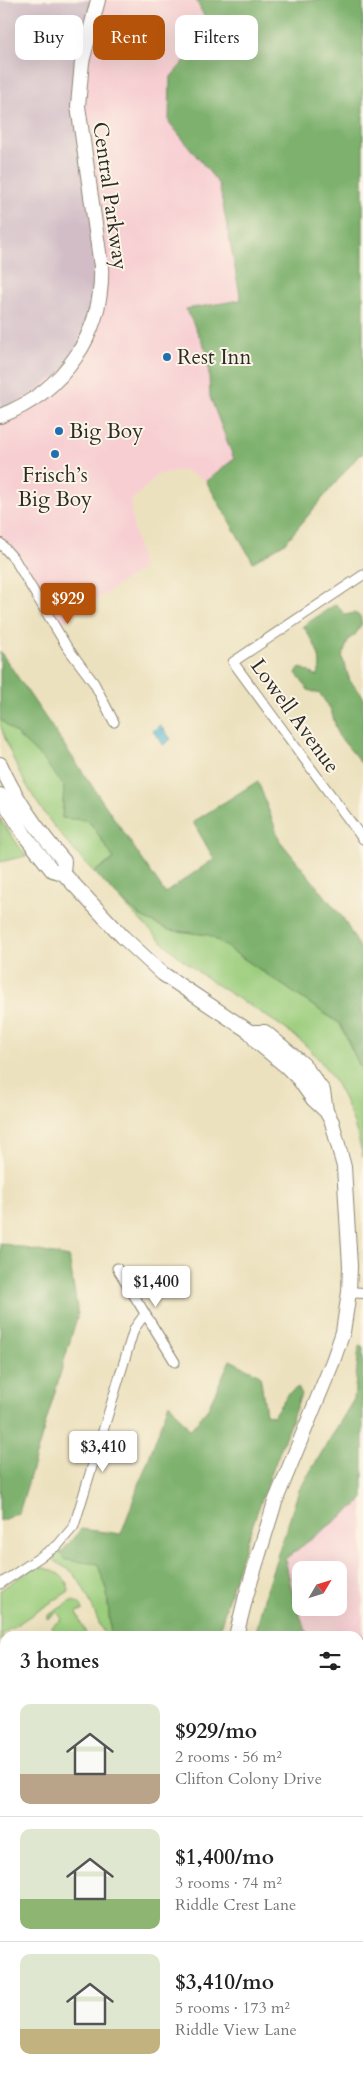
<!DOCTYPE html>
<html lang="en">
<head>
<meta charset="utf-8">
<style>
	body { margin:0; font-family:Cardo,serif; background:#f6f6f6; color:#222; height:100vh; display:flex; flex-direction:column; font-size:19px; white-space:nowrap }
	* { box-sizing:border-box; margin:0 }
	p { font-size:16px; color:#767676 }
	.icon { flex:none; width:28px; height:28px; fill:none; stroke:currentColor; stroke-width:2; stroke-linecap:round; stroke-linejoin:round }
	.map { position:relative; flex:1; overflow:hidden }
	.side { position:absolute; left:0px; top:1631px; width:364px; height:446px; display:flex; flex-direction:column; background:#fff; border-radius:15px 15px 0 0; box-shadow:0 5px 20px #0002 }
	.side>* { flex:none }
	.banner { position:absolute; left:15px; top:15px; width:334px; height:45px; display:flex; gap:10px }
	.needle { width:32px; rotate:52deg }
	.controls { position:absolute; left:292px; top:1561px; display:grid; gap:10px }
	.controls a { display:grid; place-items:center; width:55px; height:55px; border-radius:10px; background:#fff; box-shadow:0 5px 20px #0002; font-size:25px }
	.price { position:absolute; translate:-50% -42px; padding:0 11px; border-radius:5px; background:#fff; color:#222; font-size:16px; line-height:32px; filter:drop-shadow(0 1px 2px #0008) }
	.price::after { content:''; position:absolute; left:50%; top:30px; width:15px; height:11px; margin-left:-8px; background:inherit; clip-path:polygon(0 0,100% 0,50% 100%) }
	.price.selected { background:#b45309; color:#fff }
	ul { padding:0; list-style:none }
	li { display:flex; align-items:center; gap:15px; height:125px; padding:0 20px }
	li+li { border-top:1px solid #e0e0e0 }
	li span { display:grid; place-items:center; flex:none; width:140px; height:100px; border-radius:10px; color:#555 }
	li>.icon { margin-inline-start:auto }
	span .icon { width:60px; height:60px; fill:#fffc; stroke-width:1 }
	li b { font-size:21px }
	h2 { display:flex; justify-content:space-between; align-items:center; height:60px; padding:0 20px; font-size:21px }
	.pill { padding:0 18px; border-radius:10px; background:#fff; box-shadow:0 5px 20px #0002; font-size:18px; line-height:45px }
	.pill.selected { background:#b45309; color:#fff }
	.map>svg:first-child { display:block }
	.built { fill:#f7cfd3; fill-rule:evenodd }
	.industrial { fill:#d2bdc7 }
	.green { fill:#9cce7e; stroke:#647c54 }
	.forest { fill:#7db16d; stroke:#546e4c }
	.water { fill:#53b6d1; stroke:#3f707e }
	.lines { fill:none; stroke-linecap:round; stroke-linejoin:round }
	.minor-casing { stroke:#8c8674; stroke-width:11 }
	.tertiary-casing { stroke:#8c8674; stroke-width:12 }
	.secondary-casing { stroke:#8c8674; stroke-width:14 }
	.primary-casing { stroke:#8c8674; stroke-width:16 }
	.minor { stroke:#fff; stroke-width:9 }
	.tertiary { stroke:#fff; stroke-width:10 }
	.secondary { stroke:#fff; stroke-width:12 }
	.primary { stroke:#fff; stroke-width:14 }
	.poi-dot { fill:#1f6fb2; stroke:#fcf5e5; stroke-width:2 }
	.labels { text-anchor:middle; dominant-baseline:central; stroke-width:4; stroke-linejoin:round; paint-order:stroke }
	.street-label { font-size:21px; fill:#2b2b2b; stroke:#fcf5e5 }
	.poi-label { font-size:21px; fill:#2b2b2b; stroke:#fcf5e5; text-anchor:start }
</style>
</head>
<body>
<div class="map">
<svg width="363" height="2077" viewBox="0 0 363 2077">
	<rect width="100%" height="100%" fill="#fcf5e5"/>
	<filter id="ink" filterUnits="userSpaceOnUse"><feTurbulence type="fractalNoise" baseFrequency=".02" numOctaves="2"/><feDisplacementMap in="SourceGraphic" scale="10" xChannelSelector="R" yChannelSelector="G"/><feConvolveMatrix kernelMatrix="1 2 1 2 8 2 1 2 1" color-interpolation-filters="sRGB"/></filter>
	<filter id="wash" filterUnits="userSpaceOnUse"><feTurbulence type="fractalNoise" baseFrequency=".0096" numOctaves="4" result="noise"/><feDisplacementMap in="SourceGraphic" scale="20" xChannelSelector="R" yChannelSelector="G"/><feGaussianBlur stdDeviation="1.12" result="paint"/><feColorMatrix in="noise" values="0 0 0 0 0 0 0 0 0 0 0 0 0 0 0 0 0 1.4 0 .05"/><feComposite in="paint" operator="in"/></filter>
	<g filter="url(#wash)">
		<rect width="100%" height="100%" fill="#ece1be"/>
		<path class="built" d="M98 0H196L211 30 170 78 169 121 219 184 241 300 186 310 208 354 210 397 234 459 206 481 185 470 159 474 130 502 134 530 143 568 60 625 13 552 0 536V416L80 124Z
			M363 1500V1956L361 1957 359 1953V1636H308L294 1600 285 1559ZM301 1570H339V1608H301Z
			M5 1891V1926L1 1929 3 1933 0 1935V1894Z"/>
		<path class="industrial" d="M0 0H98L79 84 101 281 70 366 0 416Z"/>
		<path class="green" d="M0 719 43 759 64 786 62 818 87 820 94 828 114 859 94 872C57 834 24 791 6 741 3 734 0 727 0 719Z
			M0 818 2 822 26 856 0 862Z
			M121 900 143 918 169 930 209 935 340 1024 363 1073V1158C354 1113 333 1066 296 1037 268 1015 237 999 208 979 176 956 147 929 121 900Z
			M59 1551 66 1560 98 1563 107 1593 111 1636H105C95 1616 89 1594 75 1575 69 1567 56 1566 52 1556Z
			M37 1566C52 1570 67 1574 69 1591L2 1634 4 1638 0 1641V1590Z
			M71 1601C77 1601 83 1605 83 1611H78L77 1614 87 1636H55L52 1626 62 1619 57 1612 47 1619V1616Z
			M5 1735V1777L0 1780V1738Z
			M363 2003V2077H250L256 2072H359V2006Z"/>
		<path class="forest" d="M196 0H363V454L359 455 285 543 253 562 206 481 234 459 210 397 208 354 186 309 241 300 219 184 169 122 170 78 211 30Z
			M336 604 345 615 354 613 360 616 362 624 355 635 349 639 342 657 350 681 363 696V765L338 735 331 710 320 694 308 690 296 673 299 668 304 669 317 676C326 659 312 640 303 626Z
			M0 651 165 893 214 859 193 822 258 781 280 841 343 918 363 954V1073L340 1024 209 935 169 930 143 918 121 900 94 872 114 859 94 828 87 820 62 818 64 786 43 759 0 719Z
			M0 1243 69 1257 78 1314 19 1513 0 1521Z
			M359 1346 363 1347V1500L285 1559 294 1600 308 1636H255L266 1590 299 1490 354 1399Z
			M230 1360 260 1375 266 1414 273 1416 288 1394 298 1387 301 1394C272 1474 239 1553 218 1636H111L107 1593 98 1564 66 1560 60 1554 81 1529 121 1534 169 1403 190 1430 207 1410Z
			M360 1634 363 1637V1685L359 1690V1636H356Z
			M363 2037V2077H277L276 2073 359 2072V2038Z"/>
		<path class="water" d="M160 725 171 739 163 745 153 731Z"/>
	</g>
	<g filter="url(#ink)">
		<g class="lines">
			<defs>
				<path id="minor" d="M0 543 15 560 67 647 94 683 114 722
					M363 575 233 662 363 839
					M117 1268 175 1362
					M0 1584 58 1545 74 1526 134 1329 145 1314
					M0 1828 5 1836"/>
				<path id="tertiary" d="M349 1292 363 1293"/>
				<path id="secondary" d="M359 1983 363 1980
					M179 2072H189
					M142 2077V2072
					M216 2077 223 2072"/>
				<path id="primary" d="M0 416C63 392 104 334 101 266L78 106 82 62 98 0
					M0 764C16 800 39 832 64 861L63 873
					M0 795 26 837 52 870 63 873 123 937 163 974 250 1032 257 1042 286 1066 298 1078 313 1099 326 1111 332 1122 344 1167 350 1266 349 1292 343 1332 333 1361 275 1502 246 1596 236 1636
					M250 1032H265L303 1064 323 1091 326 1111
					M152 2072 154 2077"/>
			</defs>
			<use href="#minor" class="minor-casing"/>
			<use href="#tertiary" class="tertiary-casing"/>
			<use href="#secondary" class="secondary-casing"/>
			<use href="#primary" class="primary-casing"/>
			<use href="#minor" class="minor"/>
			<use href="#tertiary" class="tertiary"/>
			<use href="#secondary" class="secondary"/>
			<use href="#primary" class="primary"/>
		</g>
	</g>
	<g class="poi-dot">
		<circle cx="167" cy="357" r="5"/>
		<circle cx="59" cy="431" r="5"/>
		<circle cx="55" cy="454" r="5"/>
	</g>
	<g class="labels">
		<g class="street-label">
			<text transform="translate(110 196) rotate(82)">Central Parkway</text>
			<text transform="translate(295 716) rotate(54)">Lowell Avenue</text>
		</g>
		<g class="poi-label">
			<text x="177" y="357">Rest Inn</text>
			<text x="69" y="431">Big Boy</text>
			<text x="55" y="475" text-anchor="middle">Frisch’s<tspan x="55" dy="24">Big Boy</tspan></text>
		</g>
	</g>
</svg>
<div class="controls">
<a><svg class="needle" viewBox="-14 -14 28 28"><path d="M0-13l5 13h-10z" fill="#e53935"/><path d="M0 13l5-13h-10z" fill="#767676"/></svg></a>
</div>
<b class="price selected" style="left:68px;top:625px">$929</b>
<b class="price" style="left:156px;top:1308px">$1,400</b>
<b class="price" style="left:103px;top:1473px">$3,410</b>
<div class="banner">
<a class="pill">Buy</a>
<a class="pill selected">Rent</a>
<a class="pill">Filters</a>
</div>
<section class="side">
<h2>3 homes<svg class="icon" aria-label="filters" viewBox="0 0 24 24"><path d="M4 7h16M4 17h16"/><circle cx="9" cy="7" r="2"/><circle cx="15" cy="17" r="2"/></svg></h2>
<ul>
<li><span style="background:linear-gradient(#dfe7d0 70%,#b9a48a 0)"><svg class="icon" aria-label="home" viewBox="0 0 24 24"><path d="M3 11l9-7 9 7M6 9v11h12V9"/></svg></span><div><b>$929/mo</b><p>2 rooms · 56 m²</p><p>Clifton Colony Drive</p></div></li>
<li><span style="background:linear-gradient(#dfe7d0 70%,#8fb573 0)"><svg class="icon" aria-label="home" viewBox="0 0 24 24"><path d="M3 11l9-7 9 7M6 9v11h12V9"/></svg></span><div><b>$1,400/mo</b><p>3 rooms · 74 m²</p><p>Riddle Crest Lane</p></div></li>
<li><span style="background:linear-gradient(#dfe7d0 75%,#c2b280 0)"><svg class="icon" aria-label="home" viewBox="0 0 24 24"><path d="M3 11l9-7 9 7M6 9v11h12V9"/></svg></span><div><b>$3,410/mo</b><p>5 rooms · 173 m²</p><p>Riddle View Lane</p></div></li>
</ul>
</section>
</div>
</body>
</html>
